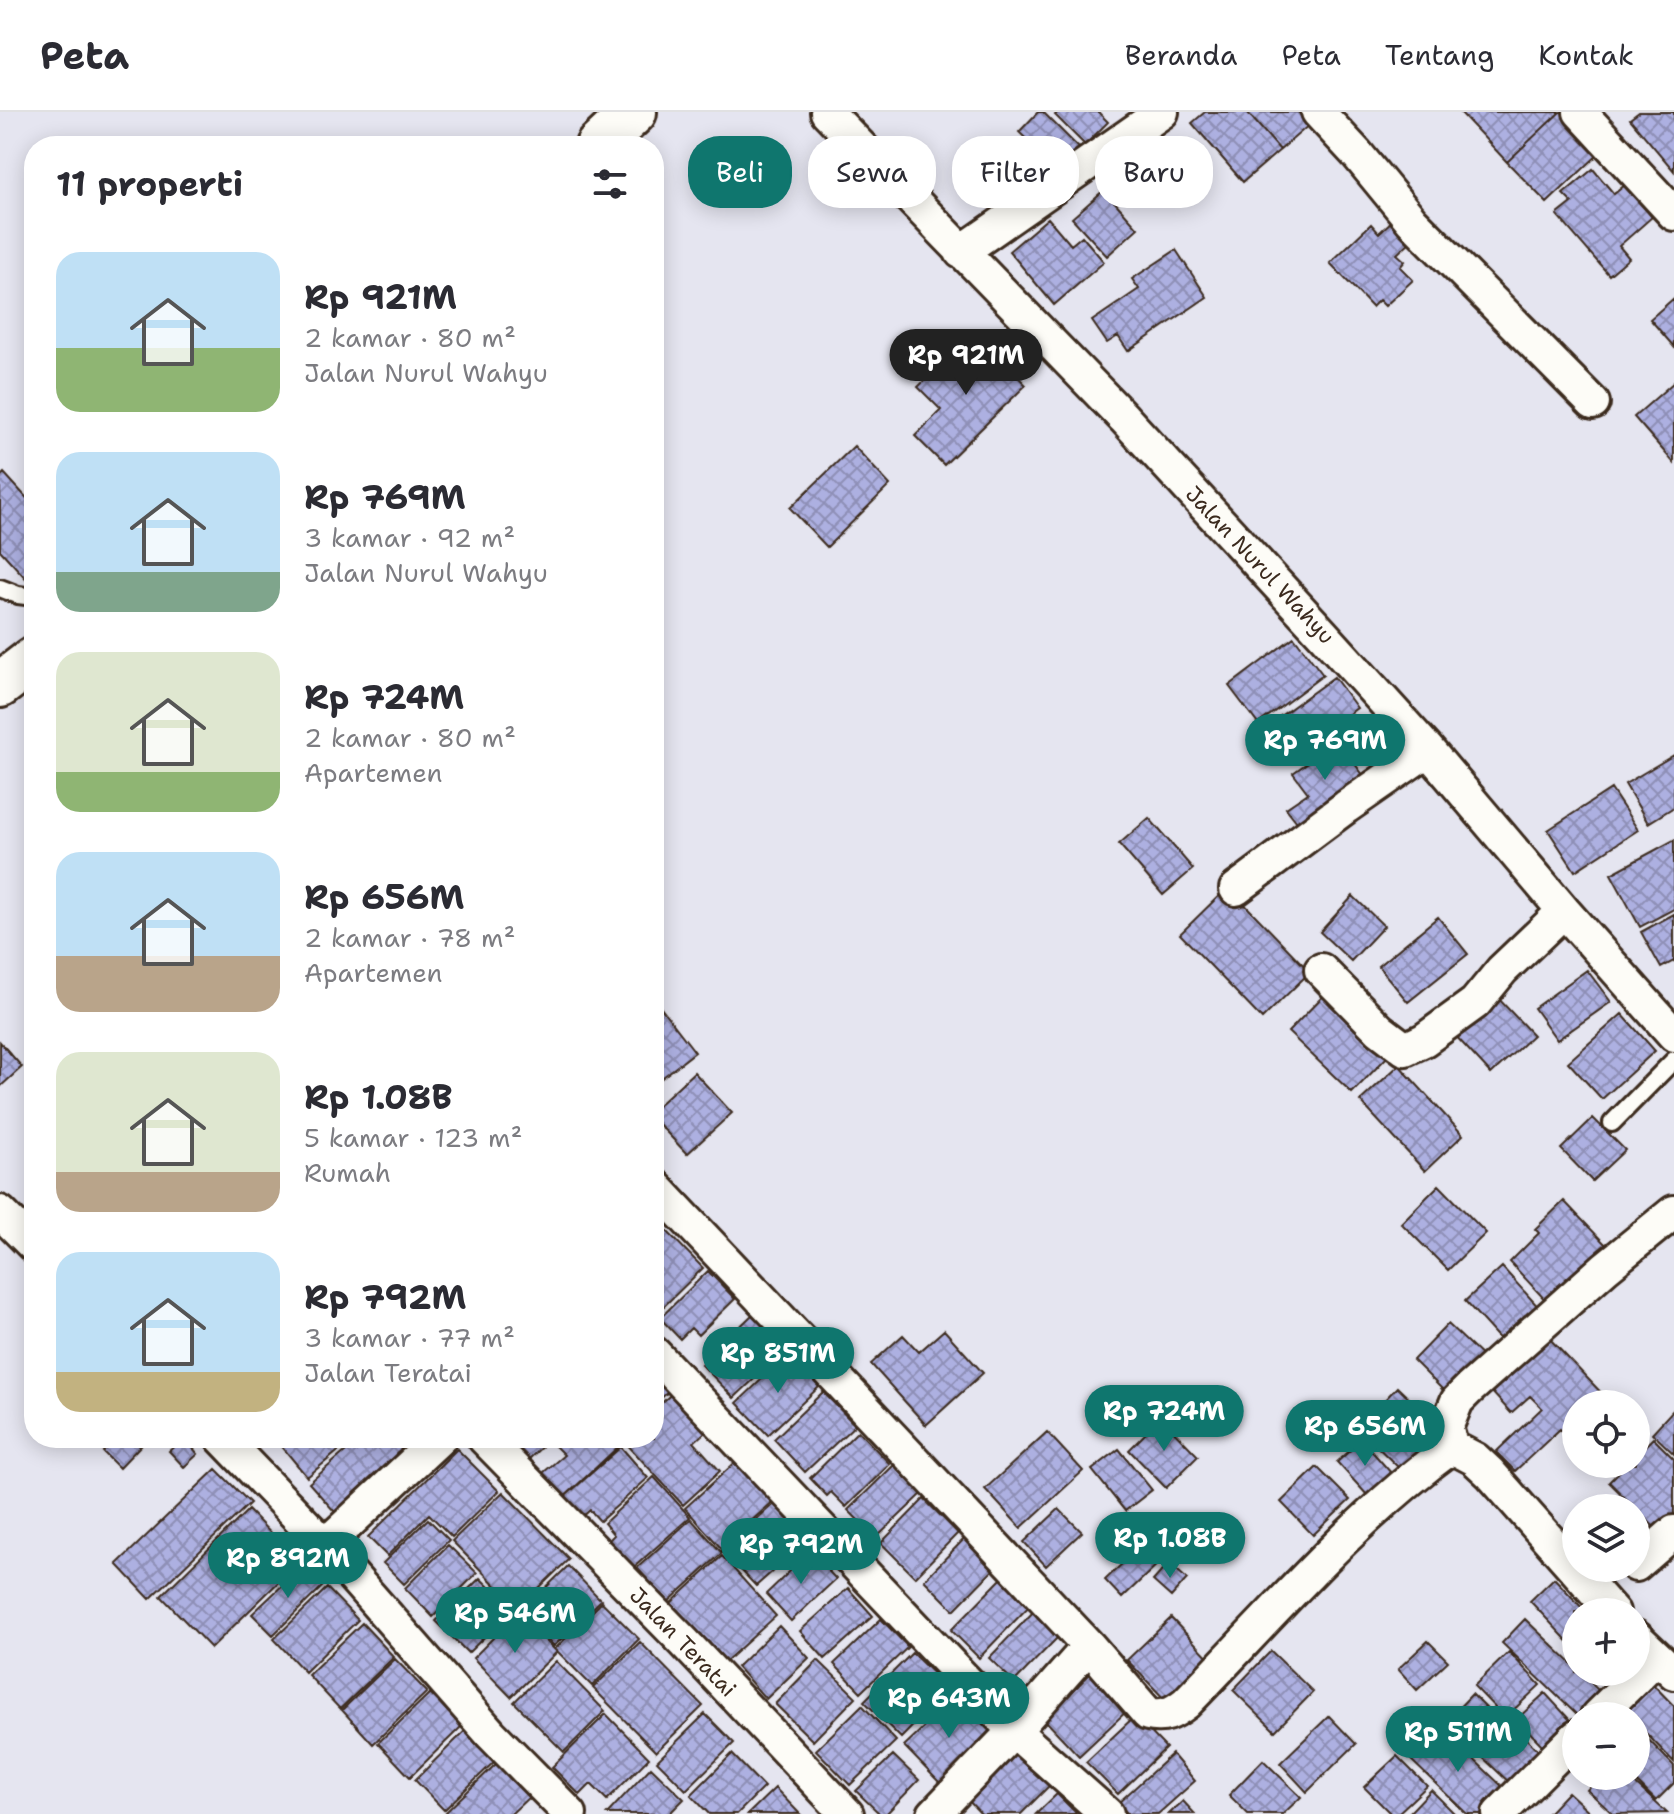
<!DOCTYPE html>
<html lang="id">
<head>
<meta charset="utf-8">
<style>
	body { margin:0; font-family:"Shantell Sans",sans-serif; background:#f7f7f7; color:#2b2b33; height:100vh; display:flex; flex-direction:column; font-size:30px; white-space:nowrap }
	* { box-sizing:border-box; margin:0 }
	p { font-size:26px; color:#7c7c81 }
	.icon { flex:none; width:44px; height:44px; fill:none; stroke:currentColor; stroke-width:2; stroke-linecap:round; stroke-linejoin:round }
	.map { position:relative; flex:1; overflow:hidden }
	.side { position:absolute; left:24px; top:24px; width:640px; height:1312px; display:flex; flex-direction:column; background:#fff; border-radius:32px; box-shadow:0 4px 20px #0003 }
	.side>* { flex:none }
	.guide { position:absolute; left:688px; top:24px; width:760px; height:72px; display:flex; gap:16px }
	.buttons { position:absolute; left:1562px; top:1278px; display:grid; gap:16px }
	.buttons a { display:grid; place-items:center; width:88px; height:88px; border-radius:50%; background:#fff; box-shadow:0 4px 20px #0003; font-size:40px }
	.price { position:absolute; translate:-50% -68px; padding:0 18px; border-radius:28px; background:#0f766e; color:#fff; font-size:26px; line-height:52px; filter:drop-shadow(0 2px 4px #0008) }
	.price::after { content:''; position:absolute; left:50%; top:48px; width:24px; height:18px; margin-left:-12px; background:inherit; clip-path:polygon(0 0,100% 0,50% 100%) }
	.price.selected { background:#222; color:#fff }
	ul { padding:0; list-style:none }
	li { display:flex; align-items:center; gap:24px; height:200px; padding:0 32px }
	li span { display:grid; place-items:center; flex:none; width:224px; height:160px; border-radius:24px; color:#555 }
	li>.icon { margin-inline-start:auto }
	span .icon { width:96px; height:96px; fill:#fffc; stroke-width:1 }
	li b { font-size:34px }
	h2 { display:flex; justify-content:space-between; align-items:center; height:96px; padding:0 32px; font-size:34px }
	.tag { padding:0 28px; border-radius:32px; background:#fff; box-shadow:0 4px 20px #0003; font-size:28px; line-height:72px }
	.tag.selected { background:#0f766e; color:#fff }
	header { display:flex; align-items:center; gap:48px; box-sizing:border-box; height:112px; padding:0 40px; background:#fff; border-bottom:2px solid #e1e1e2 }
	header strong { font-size:38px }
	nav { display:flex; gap:44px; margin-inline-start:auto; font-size:28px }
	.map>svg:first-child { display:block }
	.building { fill:url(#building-cross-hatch); stroke:#3b2a1e; stroke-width:2 }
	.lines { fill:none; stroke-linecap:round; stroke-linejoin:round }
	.lane-casing { stroke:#3b2a1e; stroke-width:22 }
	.street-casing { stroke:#3b2a1e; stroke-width:38 }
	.secondary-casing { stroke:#3b2a1e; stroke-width:50 }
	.lane { stroke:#fdfcf7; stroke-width:16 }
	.street { stroke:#fdfcf7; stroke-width:32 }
	.secondary { stroke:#fdfcf7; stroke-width:44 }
	.labels { text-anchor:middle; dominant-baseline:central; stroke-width:6; stroke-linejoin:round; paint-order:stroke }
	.street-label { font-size:22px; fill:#3b2a1e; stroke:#fdfcf7 }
</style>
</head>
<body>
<header>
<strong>Peta</strong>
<nav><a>Beranda</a><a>Peta</a><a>Tentang</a><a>Kontak</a></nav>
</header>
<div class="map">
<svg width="1674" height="1702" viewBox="0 0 1674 1702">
	<defs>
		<pattern id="building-cross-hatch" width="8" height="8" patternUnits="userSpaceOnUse" patternTransform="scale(2)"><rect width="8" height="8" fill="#adb0e1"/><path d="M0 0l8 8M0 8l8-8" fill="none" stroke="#8e8fb6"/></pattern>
	</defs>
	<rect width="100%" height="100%" fill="#e5e5f0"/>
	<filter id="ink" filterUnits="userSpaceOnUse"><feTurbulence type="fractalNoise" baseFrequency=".0125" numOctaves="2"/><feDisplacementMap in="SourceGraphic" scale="16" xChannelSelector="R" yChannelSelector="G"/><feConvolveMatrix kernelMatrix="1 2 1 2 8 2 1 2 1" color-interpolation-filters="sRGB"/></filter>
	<g filter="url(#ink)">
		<path class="building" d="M1038 0H1043L1079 36 1057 57 1019 20Z
			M1058 0H1098L1108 10 1085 33 1055 3Z
			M1205 0H1247L1280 38 1243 70 1192 11Z
			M1247 0H1298L1309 13 1280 38Z
			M1460 0H1560L1507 50Z
			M1560 0H1565L1602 39 1547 91 1507 50Z
			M1639 0H1674V59L1630 7Z
			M1593 57 1614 82 1625 73 1652 105 1619 134 1629 146 1609 163 1557 103 1572 91 1563 82Z
			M1104 78 1138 116 1107 144 1072 106Z
			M1048 106 1071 133 1082 124 1104 150 1054 193 1009 139Z
			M1393 108 1412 128 1397 142 1405 149 1400 155 1413 168 1385 194 1379 188 1372 195 1330 151 1371 112 1379 121Z
			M1176 138 1207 185 1128 239 1118 224 1107 231 1092 209 1139 177 1132 167Z
			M1674 186V235L1650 207Z
			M975 220 1026 273 944 353 915 324 941 298 918 275Z
			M1674 270V351L1634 305Z
			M854 334 890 373 827 435 790 396Z
			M4 361 34 394V468L30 471 0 438V365Z
			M1294 525 1323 563 1258 612 1229 574Z
			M1334 565 1357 596 1291 644 1268 613Z
			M1338 629 1366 667 1300 714 1286 696 1308 681 1293 661Z
			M1674 643V695L1648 711 1625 672Z
			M1611 677 1638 718 1575 759 1548 718Z
			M1149 706 1193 757 1163 783 1119 732Z
			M1674 728V797L1640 815 1611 762Z
			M1228 775 1310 860 1262 907 1180 822Z
			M1353 784 1384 814 1351 849 1320 820Z
			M1674 802V849L1661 856 1641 820Z
			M1438 805 1468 842 1408 890 1378 854Z
			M1587 858 1611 890 1557 928 1534 896Z
			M1325 882 1389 943 1352 981 1288 920Z
			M1495 883 1533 923 1491 962 1453 921Z
			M654 887 695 940 654 972Z
			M1622 902 1655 939 1602 987 1568 950Z
			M0 930 22 955 0 975Z
			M1399 953 1463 1023 1425 1059 1360 989Z
			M694 960 732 1001 687 1042 654 1007V997Z
			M1593 1006 1625 1038 1592 1069 1561 1037Z
			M1439 1073 1486 1121 1448 1158 1401 1111Z
			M1564 1089 1608 1135 1549 1192 1510 1150 1539 1121 1535 1117Z
			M662 1114 703 1156 656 1202 654 1122Z
			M1502 1155 1541 1198 1504 1232 1465 1189Z
			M708 1159 735 1187 698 1223 691 1216 680 1227 660 1206Z
			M752 1203 786 1237 734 1286 701 1252Z
			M1448 1212 1485 1247 1449 1284 1413 1248Z
			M944 1218 983 1261 926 1313 871 1252 903 1223 919 1240Z
			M1548 1225 1612 1292H1576V1334L1560 1317 1515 1359 1496 1340 1542 1296 1530 1284 1511 1301 1491 1279Z
			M788 1242 819 1275 768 1323 737 1291Z
			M654 1261 670 1278 654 1293Z
			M1397 1275 1442 1318 1402 1359 1358 1316Z
			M678 1276 712 1314 694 1330 720 1359 683 1393 622 1327 654 1326V1298Z
			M823 1280 855 1313 805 1360 774 1327Z
			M1674 1297V1342L1652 1321Z
			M1161 1306 1198 1344 1166 1376 1129 1338Z
			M858 1319 890 1352 846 1395 831 1380 827 1384 810 1366Z
			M1047 1320 1083 1359 1021 1416 985 1377Z
			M116 1326H140L144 1330 119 1356 103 1340Z
			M184 1326 198 1342 184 1355 169 1339Z
			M275 1326H354L307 1365Z
			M361 1326H391L411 1348 343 1409 309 1371Z
			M506 1326H551L527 1349Z
			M563 1326H610L618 1335 560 1389 538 1365 564 1343 555 1334Z
			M1653 1326 1674 1347V1415L1664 1425 1609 1370 1627 1352H1636V1343Z
			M1362 1328 1392 1362 1368 1384 1337 1350Z
			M621 1335 648 1366 600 1409 590 1398 579 1408 561 1388Z
			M457 1337 499 1379 452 1425 429 1402 387 1444 368 1425Z
			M1119 1337 1152 1378 1125 1399 1092 1358Z
			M739 1347 776 1387 721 1436 685 1396Z
			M894 1353 922 1382 876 1426 848 1398Z
			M1317 1355 1350 1388 1313 1423 1281 1390Z
			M216 1357 250 1391 150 1487 117 1452Z
			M654 1365 690 1405 633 1456 608 1429 614 1423 604 1411Z
			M503 1380 569 1447 518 1496 452 1429Z
			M924 1387 958 1421 915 1465 881 1431Z
			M777 1389 810 1426 756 1474 722 1438Z
			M1059 1397 1082 1420 1046 1454 1024 1430Z
			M248 1398 299 1450 211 1536 161 1484Z
			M428 1407 449 1428 404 1472 383 1451Z
			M691 1407 722 1441 668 1490 637 1456Z
			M972 1419 1002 1449 954 1498 924 1468Z
			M1143 1432 1160 1450 1122 1486 1105 1468Z
			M448 1433 477 1461 433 1505 405 1476Z
			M810 1440 836 1467 791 1509 766 1482Z
			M722 1444 776 1504 725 1550 671 1491Z
			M1169 1451 1187 1467 1171 1485 1153 1469Z
			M304 1453 324 1473 273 1523 252 1502Z
			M568 1454 601 1488 554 1534 521 1500Z
			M1007 1461 1035 1488 979 1546 951 1518Z
			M480 1466 512 1498 468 1541 436 1509Z
			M1554 1466 1586 1500H1576V1538L1530 1489Z
			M327 1476 358 1508 305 1560 274 1527Z
			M848 1476 873 1504 825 1547 800 1519Z
			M602 1490 639 1527 592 1574 555 1537Z
			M1037 1496 1062 1521 1014 1570 989 1546Z
			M518 1501 557 1540 511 1585 473 1546Z
			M1171 1506 1214 1551 1170 1593 1127 1548Z
			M881 1507 908 1535 861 1580 834 1552Z
			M1525 1507 1576 1556V1560H1580L1599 1579 1577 1603 1502 1531Z
			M362 1511 394 1545 340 1597 308 1563Z
			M779 1514 809 1546 766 1587 737 1555Z
			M1428 1529 1448 1549 1417 1578 1398 1557Z
			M640 1530 703 1594 656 1640 593 1576Z
			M1271 1539 1313 1580 1275 1619 1233 1578Z
			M1509 1540 1540 1573 1505 1606 1474 1574Z
			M912 1541 949 1577 901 1626 864 1589Z
			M395 1547 427 1580 373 1632 342 1598Z
			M818 1548 856 1585 813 1629 775 1592Z
			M556 1549 605 1599 564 1640 514 1590Z
			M1094 1558 1130 1596 1079 1644 1044 1607Z
			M1647 1566 1674 1594V1650L1636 1611V1604H1629L1619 1593Z
			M430 1581 462 1614 410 1665 378 1631Z
			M1545 1581 1570 1608 1543 1634 1517 1607Z
			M1472 1582 1500 1610 1473 1636 1446 1609Z
			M958 1583 994 1621 941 1672 904 1634Z
			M862 1593 896 1629 850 1673 816 1638Z
			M606 1602 649 1646 607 1688 591 1672 580 1683 552 1655Z
			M705 1602 734 1631 686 1678 657 1649Z
			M1135 1604 1166 1636 1118 1682 1086 1650Z
			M1329 1604 1356 1632 1307 1680 1280 1651Z
			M1509 1610 1542 1642 1513 1674 1479 1642Z
			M1439 1614 1508 1680 1487 1702H1467L1409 1646Z
			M1636 1615 1674 1654V1671L1656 1689 1631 1664H1636Z
			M466 1618 496 1648 444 1698 415 1668Z
			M1017 1635 1052 1671 1021 1702H981L965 1685Z
			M732 1642 764 1675 737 1702H709L691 1683Z
			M1172 1642 1195 1669 1158 1702H1128L1118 1691Z
			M893 1643 919 1668 886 1702H880L856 1679Z
			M1397 1644 1427 1674 1397 1702H1391L1364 1675Z
			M1263 1648 1301 1685 1283 1702H1248L1229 1683Z
			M497 1651 529 1685 511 1702H448L446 1700Z
			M651 1655 684 1687 669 1702H607Z
			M1599 1664H1627L1667 1701 1613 1702 1587 1678Z
			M775 1676 800 1702H748Z
			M1431 1678 1455 1702H1408Z
			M1568 1680 1592 1702H1547Z
			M1057 1682 1077 1702H1036Z
			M1183 1689 1195 1702H1169Z"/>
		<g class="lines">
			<defs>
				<path id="lane" d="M0 476 18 483 34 485
					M1612 1011 1674 948"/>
				<path id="street" d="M827 0 1124 306 1322 521 1428 638 1564 799 1674 923
					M1318 0 1357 42 1412 109 1593 291
					M1580 0 1674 102
					M961 140 1162 0
					M1236 777 1346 695 1428 638
					M1321 858 1380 918 1405 937 1424 928 1475 891 1502 858 1564 799
					M654 1073 1089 1534 1148 1602C1164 1606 1173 1601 1186 1591 1271 1504 1353 1407 1452 1335
					M0 1100 34 1134
					M654 1241 1014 1619 1107 1702
					M222 1326 325 1433 491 1622 570 1702
					M484 1326 684 1530 847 1702
					M325 1433 440 1326
					M1636 1453 1674 1420
					M1613 1500 1490 1361 1475 1347 1452 1335 1446 1316 1457 1289 1469 1277 1605 1156 1674 1100
					M1636 1525 1674 1561
					M1597 1604 1656 1546
					M934 1702 1014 1619 1089 1534
					M1499 1702 1576 1625"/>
				<path id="secondary" d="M598 34 634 0
					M0 573 34 547"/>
			</defs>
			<use href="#lane" class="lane-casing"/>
			<use href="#street" class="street-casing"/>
			<use href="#secondary" class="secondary-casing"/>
			<use href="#lane" class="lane"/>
			<use href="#street" class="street"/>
			<use href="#secondary" class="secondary"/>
		</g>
	</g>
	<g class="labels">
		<g class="street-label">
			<text transform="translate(1260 453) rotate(47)">Jalan Nurul Wahyu</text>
			<text transform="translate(683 1530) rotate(46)">Jalan Teratai</text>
		</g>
	</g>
</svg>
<div class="buttons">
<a><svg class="icon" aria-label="locate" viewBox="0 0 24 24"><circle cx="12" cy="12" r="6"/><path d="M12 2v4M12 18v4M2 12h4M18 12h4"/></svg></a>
<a><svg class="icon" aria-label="layers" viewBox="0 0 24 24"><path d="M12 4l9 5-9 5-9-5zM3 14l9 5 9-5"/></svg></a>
<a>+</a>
<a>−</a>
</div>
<b class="price selected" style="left:966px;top:285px">Rp 921M</b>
<b class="price" style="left:1325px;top:670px">Rp 769M</b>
<b class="price" style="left:778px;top:1283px">Rp 851M</b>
<b class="price" style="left:1164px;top:1341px">Rp 724M</b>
<b class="price" style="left:1365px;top:1356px">Rp 656M</b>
<b class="price" style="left:1170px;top:1468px">Rp 1.08B</b>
<b class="price" style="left:801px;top:1474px">Rp 792M</b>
<b class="price" style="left:288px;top:1488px">Rp 892M</b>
<b class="price" style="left:515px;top:1543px">Rp 546M</b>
<b class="price" style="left:949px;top:1628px">Rp 643M</b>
<b class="price" style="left:1458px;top:1662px">Rp 511M</b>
<div class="guide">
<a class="tag selected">Beli</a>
<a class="tag">Sewa</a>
<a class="tag">Filter</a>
<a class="tag">Baru</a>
</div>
<section class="side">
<h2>11 properti<svg class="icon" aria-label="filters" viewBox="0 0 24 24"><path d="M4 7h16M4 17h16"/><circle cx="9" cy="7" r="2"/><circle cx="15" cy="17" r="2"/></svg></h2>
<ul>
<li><span style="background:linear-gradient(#bfe0f5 60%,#8fb573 0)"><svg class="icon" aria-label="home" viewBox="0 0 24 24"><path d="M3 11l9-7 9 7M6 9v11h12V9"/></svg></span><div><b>Rp 921M</b><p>2 kamar · 80 m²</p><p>Jalan Nurul Wahyu</p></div></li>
<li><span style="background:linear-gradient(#bfe0f5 75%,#7fa58c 0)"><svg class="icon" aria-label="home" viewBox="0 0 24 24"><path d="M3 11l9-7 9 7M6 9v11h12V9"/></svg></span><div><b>Rp 769M</b><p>3 kamar · 92 m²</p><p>Jalan Nurul Wahyu</p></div></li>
<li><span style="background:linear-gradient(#dfe7d0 75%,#8fb573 0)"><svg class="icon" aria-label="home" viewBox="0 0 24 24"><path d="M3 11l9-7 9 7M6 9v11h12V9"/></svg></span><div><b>Rp 724M</b><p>2 kamar · 80 m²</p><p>Apartemen</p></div></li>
<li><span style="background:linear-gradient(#bfe0f5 65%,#b9a48a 0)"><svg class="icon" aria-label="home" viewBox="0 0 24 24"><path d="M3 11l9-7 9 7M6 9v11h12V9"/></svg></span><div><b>Rp 656M</b><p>2 kamar · 78 m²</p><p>Apartemen</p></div></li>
<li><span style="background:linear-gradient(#dfe7d0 75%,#b9a48a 0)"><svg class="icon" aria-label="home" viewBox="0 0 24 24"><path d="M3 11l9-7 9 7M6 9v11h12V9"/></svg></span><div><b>Rp 1.08B</b><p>5 kamar · 123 m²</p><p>Rumah</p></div></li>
<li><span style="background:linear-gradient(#bfe0f5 75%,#c2b280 0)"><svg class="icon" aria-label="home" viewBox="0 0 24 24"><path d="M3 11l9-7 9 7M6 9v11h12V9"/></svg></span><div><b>Rp 792M</b><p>3 kamar · 77 m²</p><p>Jalan Teratai</p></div></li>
</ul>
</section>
</div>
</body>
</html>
